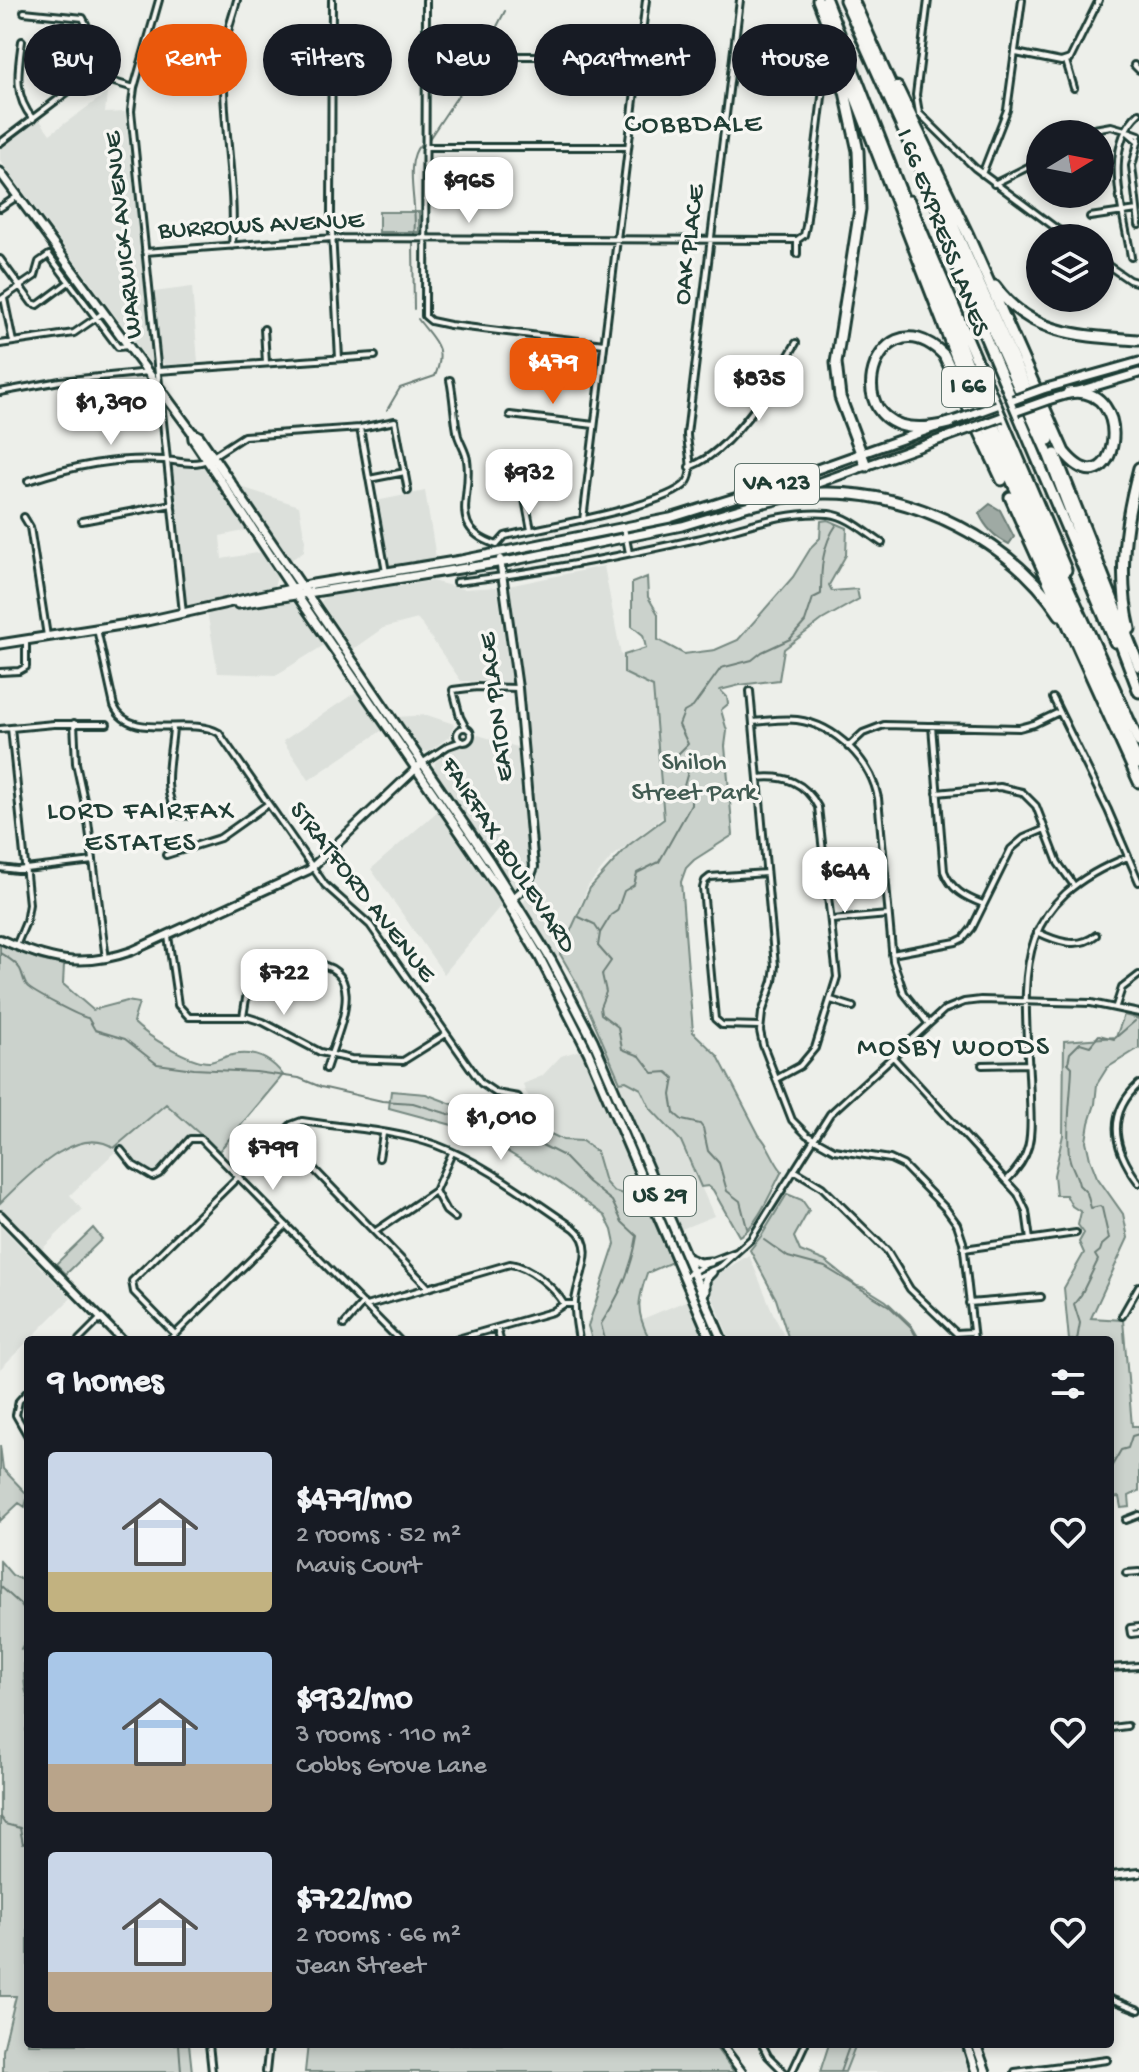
<!DOCTYPE html>
<html lang="en">
<head>
<meta charset="utf-8">
<style>
	body { margin:0; font-family:"Gochi Hand",sans-serif; background:#20242c; color:#f1f3f6; height:100vh; display:flex; flex-direction:column; font-size:30px; white-space:nowrap }
	* { box-sizing:border-box; margin:0 }
	p { font-size:26px; color:#9ea1a6 }
	.icon { flex:none; width:44px; height:44px; fill:none; stroke:currentColor; stroke-width:2; stroke-linecap:round; stroke-linejoin:round }
	.map { position:relative; flex:1; overflow:hidden }
	.details { position:absolute; left:24px; top:1336px; width:1090px; height:712px; display:flex; flex-direction:column; background:#171b24; border-radius:8px; box-shadow:0 4px 12px #0003 }
	.details>* { flex:none }
	.banner { position:absolute; left:24px; top:24px; width:1092px; height:72px; display:flex; gap:16px }
	.needle { width:52px; rotate:80deg }
	.fabs { position:absolute; left:1026px; top:120px; display:grid; gap:16px }
	.fabs a { display:grid; place-items:center; width:88px; height:88px; border-radius:50%; background:#171b24; box-shadow:0 4px 12px #0003; font-size:40px }
	.price { position:absolute; translate:-50% -68px; padding:0 18px; border-radius:16px; background:#fff; color:#222; font-size:26px; line-height:52px; filter:drop-shadow(0 2px 4px #0008) }
	.price::after { content:''; position:absolute; left:50%; top:48px; width:24px; height:18px; margin-left:-12px; background:inherit; clip-path:polygon(0 0,100% 0,50% 100%) }
	.price.selected { background:#ea580c; color:#fff }
	ul { padding:0; list-style:none }
	li { display:flex; align-items:center; gap:24px; height:200px; padding:0 24px }
	li span { display:grid; place-items:center; flex:none; width:224px; height:160px; border-radius:8px; color:#555 }
	li>.icon { margin-inline-start:auto }
	span .icon { width:96px; height:96px; fill:#fffc; stroke-width:1 }
	li b { font-size:34px }
	h2 { display:flex; justify-content:space-between; align-items:center; height:96px; padding:0 24px; font-size:34px }
	.pill { padding:0 28px; border-radius:36px; background:#171b24; box-shadow:0 4px 12px #0003; font-size:28px; line-height:72px }
	.pill.selected { background:#ea580c; color:#fff }
	.map>svg:first-child { display:block }
	.built { fill:#dce0db }
	.green { fill:#cbd2cc; stroke:#758880; stroke-width:2 }
	.water { fill:#9faaa4; stroke:#6c7e77; stroke-width:2 }
	.lines { fill:none; stroke-linecap:round; stroke-linejoin:round }
	.stream { stroke:#6c7e77; stroke-width:2 }
	.street-casing { stroke:#1f3d34; stroke-width:10 }
	.secondary-casing { stroke:#1f3d34; stroke-width:12 }
	.primary-casing { stroke:#1f3d34; stroke-width:13 }
	.highway-casing { stroke:#1f3d34; stroke-width:15 }
	.street { stroke:#f6f6f2; stroke-width:4 }
	.secondary { stroke:#f6f6f2; stroke-width:6 }
	.primary { stroke:#f6f6f2; stroke-width:7 }
	.highway { stroke:#f6f6f2; stroke-width:9 }
	.primary-bridge-casing { stroke:#1f3d34; stroke-width:13; stroke-linecap:butt }
	.primary-bridge { stroke:#f6f6f2; stroke-width:7 }
	.labels { text-anchor:middle; dominant-baseline:central; stroke-width:7; stroke-linejoin:round; paint-order:stroke }
	.shield { fill:#f6f6f2; stroke:#60746d; stroke-width:2 }
	.shield-label { font-size:24px; font-weight:bold; fill:#1f3d34 }
	.street-label { font-size:26px; fill:#1f3d34; stroke:#f6f6f2 }
	.park-label { font-size:26px; fill:#415b52; stroke:#f6f6f2 }
	.neighbourhood-label { font-size:28px; letter-spacing:2px; fill:#1f3d34; stroke:#f6f6f2 }
</style>
</head>
<body>
<div class="map">
<svg width="1139" height="2072" viewBox="0 0 1139 2072">
	<rect width="100%" height="100%" fill="#edefea"/>
	<filter id="ink" filterUnits="userSpaceOnUse"><feTurbulence type="fractalNoise" baseFrequency=".0125" numOctaves="2"/><feDisplacementMap in="SourceGraphic" scale="16" xChannelSelector="R" yChannelSelector="G"/><feConvolveMatrix kernelMatrix="1 2 1 2 8 2 1 2 1" color-interpolation-filters="sRGB"/></filter>
	<g filter="url(#ink)">
		<path class="built" d="M107 93 105 113 125 112 153 367 0 160V148L39 119 50 134Z
			M192 287 198 362 166 365 161 362 154 292Z
			M141 375 157 397 159 412 121 415 117 378Z
			M169 463 207 467 248 530 220 536 222 559 262 552 277 577 274 587 189 607 185 604 172 473Z
			M238 486 299 506 305 541 304 551 291 560Z
			M425 491 436 558 389 565 376 501Z
			M604 566 621 655 654 666 664 816 611 858 588 886 560 956H555L523 903 536 884 540 868 522 680 508 586Z
			M432 581 463 589 497 587 511 682 461 681 418 619 383 628 353 649 321 602 326 595Z
			M292 602 299 606 326 644 276 675 218 673 207 612Z
			M359 690 384 729 309 780 283 741Z
			M427 715 454 724 449 737 428 752 420 750 397 717Z
			M475 734 517 747 529 867 527 877 518 889 513 888 434 770 435 762 455 749 471 744Z
			M439 810 502 904 444 974 371 869Z
			M580 1050 647 1205 622 1216 556 1159 554 1133 525 1091 523 1084 542 1076 561 1056Z
			M626 1080 641 1089 650 1108 681 1141 714 1216 679 1230 617 1084Z
			M167 1104 196 1132 156 1174H147L121 1146 70 1195 82 1210 40 1251 0 1210V1203L55 1153 95 1140 106 1142 156 1114Z
			M0 1225 71 1298 0 1369Z
			M749 1255 773 1313 786 1340H730L708 1286 713 1277Z
			M688 1300 705 1340 649 1338 640 1320Z
			M851 2044H961L970 2072H840Z"/>
		<path class="green" d="M379 212H419V232H379Z
			M828 520 847 528 846 555 829 585 832 591 857 589 859 599 822 620 784 649 779 680 740 685 720 690 727 697 728 704 721 710 727 731 725 746 733 835 694 860 686 868 681 882 693 1032 718 1056 759 1135C770 1146 772 1159 782 1171 773 1188 756 1229 739 1236L713 1190 708 1186 701 1187 681 1141 650 1108 641 1089 626 1081 620 1082 578 985 560 954 590 888 629 845 664 819 653 687 624 673V655L646 648 643 635 632 626V583L647 577 648 597 658 614V640L684 654 715 650 738 640 793 577 812 546 820 538 821 521Z
			M0 943 40 960 64 965 63 984 93 1010 127 1001 139 1003 133 1022C147 1036 190 1063 210 1062 216 1061 223 1057 228 1056 251 1050 269 1056 283 1075L219 1151 166 1104 114 1148C77 1122 25 1179 0 1203Z
			M1124 1015 1139 1019V1048L1107 1068 1097 1084 1095 1104 1089 1123 1086 1141 1090 1159 1097 1177 1123 1214 1128 1238 1091 1318 1123 1320 1132 1426H1139V1491L1129 1496 1130 1507 1121 1508 1119 1497 1110 1498V1340H1069L1064 1288 1084 1253 1079 1242 1084 1233 1078 1225 1081 1212 1072 1206 1066 1195H1056L1054 1175 1063 1135 1064 1041 1116 1037Z
			M391 1091 426 1094 460 1107 535 1126 563 1140 582 1141 596 1151 605 1182 613 1191 623 1194 641 1192 672 1262 647 1273C638 1300 635 1311 649 1338L672 1340H592L588 1326 615 1244 612 1230 605 1216 558 1182 483 1137 452 1125 389 1108Z
			M787 1194 802 1200 809 1210 794 1237 800 1251 825 1261 857 1286 865 1288 886 1301 911 1325 920 1340H789L776 1299 750 1250 762 1235Z
			M93 1228 102 1239 66 1274 56 1264Z
			M0 1445 3 1469 28 1495 25 1507 19 1503 0 1521Z
			M0 1561 12 1575 28 1583V1635L21 1649 28 1654V2044H189L192 2072H3V2050L16 1996H0Z
			M308 2044H713L734 2072H305Z
			M829 2044H856L845 2072H820Z"/>
		<path class="water" d="M990 504 1000 510 1014 537 1009 544C996 538 985 527 979 513Z"/>
		<g class="lines">
			<path class="stream" d="M429 139 457 97 484 63 491 38 505 11
				M414 234C419 210 402 162 421 144
				M413 244 414 309
				M387 410 400 388 435 376C447 347 434 341 418 319
				M579 917 594 924 600 933 598 946 611 961 602 974 606 992 600 1007 601 1014 618 1027 622 1049 640 1056 653 1073 667 1072 674 1078 671 1095 674 1113 682 1120 700 1124 703 1128 708 1151 719 1163 727 1191 740 1201 747 1228
				M600 933 611 915 617 911 624 891 634 885 637 873 659 862 691 805V797L684 786 689 768 677 760 678 754 688 744 679 725 684 712 693 707 721 668 752 660 762 652 790 639 805 622 813 598 821 594C821 568 822 545 837 524
				M0 953C7 957 16 962 20 969 23 974 23 981 27 986 32 992 80 1017 88 1018L95 1030 125 1039 157 1064 194 1069 256 1072 299 1078 321 1087 382 1101 413 1103 532 1140 562 1155 588 1182 612 1201 622 1222 637 1236C632 1268 619 1297 601 1324L605 1340
				M764 1240 788 1257 825 1267 889 1306 911 1327 918 1340
				M1077 1340 1080 1323 1074 1304 1081 1295 1098 1260 1095 1255 1100 1251 1102 1245 1109 1239 1102 1208 1100 1206 1091 1208 1087 1193 1079 1185C1077 1174 1070 1165 1069 1156 1066 1123 1071 1099 1072 1067L1068 1063 1070 1053 1080 1043 1090 1046 1099 1035 1114 1039 1135 1021
				M1110 1469 1121 1450 1128 1448 1132 1436 1139 1434
				M0 1586 20 1604 28 1616
				M28 1620C25 1635 21 1686 28 1697
				M28 1724 26 1730 28 1736
				M0 1817 5 1824 20 1828 23 1844 28 1842
				M179 2044 181 2072
				M840 2072 850 2044"/>
			<defs>
				<path id="street" d="M332 0 331 214 339 358
					M426 0 425 316 431 321 450 325 604 344
					M928 0 916 95 919 113 975 168 1069 238
					M24 12 83 18 86 24 83 68 86 78
					M22 41C18 70 13 96 33 119
					M1016 53 1061 62 1070 59 1099 0
					M508 56H640
					M1066 61 1074 88
					M1134 65 1139 70
					M1083 131 1111 126 1125 130
					M1139 139 1132 166 1139 225
					M1138 141 1125 130 1139 135
					M0 143 86 78 104 79 134 88
					M425 147H628
					M982 174 1007 110 1022 0
					M994 184 1030 166
					M0 208 18 196
					M1090 217 1137 210
					M797 240 804 235 806 226 823 89 807 30
					M232 246C237 182 219 113 225 48 226 32 233 16 237 0
					M145 252 333 238 797 240
					M797 254V240
					M49 255 118 347 129 346
					M1131 257C1124 213 1101 147 1139 113
					M0 259 32 303 38 305 69 282
					M1100 260 1129 280 1139 283
					M4 298 13 342
					M0 300 35 276 39 262 49 255
					M264 329 266 363
					M0 344 74 333 103 313
					M158 371 375 356
					M450 380C454 398 454 419 458 436 461 445 466 452 467 460 473 498 446 528 497 545
					M159 384 131 111 134 88 159 0
					M0 392 60 381 149 372
					M160 393 183 613
					M510 415 594 425
					M360 428 386 572
					M213 456 244 436 360 428 395 421 408 491
					M689 467C732 452 775 381 796 343
					M520 473 531 530
					M369 479 405 472
					M28 481C73 466 116 457 164 460 178 461 195 466 207 460
					M24 517 30 527 47 636
					M583 520 646 0
					M82 521 172 504
					M624 528 629 553
					M497 545 505 536C538 528 670 506 687 482 695 471 687 447 687 434L740 0
					M456 582C537 573 617 557 697 539 739 529 785 510 829 514 849 516 866 533 882 543
					M97 629 114 706C130 743 190 715 219 733L325 885 370 925 481 1083 496 1093 518 1097
					M0 672 19 671 26 667V640
					M750 691 775 966 773 981 762 1013 760 1031 763 1045 792 1120 807 1135 834 1150 890 1159 903 1165 946 1209 957 1224 963 1242 974 1340
					M1053 698 1108 810 1139 882
					M753 722C768 721 783 718 797 720 836 725 871 761 878 798L893 961 904 993 928 1023
					M74 723 76 763 87 814 106 959
					M932 726 944 871C951 890 965 897 983 904
					M173 727C172 753 159 794 179 815L192 816
					M11 728 29 904 26 922 16 946
					M466 728 460 717 453 690 477 687 518 688
					M457 735a7 7 0 1 1 14 0a7 7 0 1 1-14 0Z
					M0 729 54 724H107
					M848 747 863 733 884 725 1019 728 1034 724 1059 712
					M422 763 448 746 462 741
					M758 778C785 775 805 782 818 807L837 977 815 1048 800 1066 776 1079
					M937 793 1000 787 1022 792 1036 806 1058 863 1073 884
					M166 855 220 838 268 804
					M0 868 17 870 93 861
					M832 920 888 915
					M1037 932C1056 941 1078 950 1096 935
					M168 936 178 1005 189 1017H247L263 1022 320 1052 351 1059 403 1061 446 1034
					M892 954 956 942 964 938 972 928 1011 849 1024 838 1045 829
					M831 1000 853 1007
					M1116 1006 1122 988 1139 975
					M243 1017 249 980 259 965C274 959 293 963 309 963 373 966 336 1035 326 1069
					M760 1026 722 1025 715 1019 703 888 705 881 710 877 766 873
					M892 1056 1018 1194 1026 1211 1030 1240
					M982 1065 1029 1064
					M1139 1084C1105 1115 1114 1150 1139 1183
					M281 1135 427 1286
					M121 1150 133 1165 153 1177 159 1174 190 1139H201L399 1340
					M379 1158 383 1134
					M794 1170 822 1187 887 1251 910 1289 956 1333 972 1332
					M1006 1181C1035 1153 1031 1134 1030 1097 1026 984 1003 906 1128 857
					M435 1191 446 1211 455 1218
					M376 1231 435 1191 452 1153
					M964 1249 1076 1233
					M684 1277 710 1262 736 1252
					M695 1278 721 1266 751 1239 830 1114 944 1010 964 1002 981 1000 1091 1003 1139 1013
					M969 1303 1041 1297
					M366 1306 510 1264C529 1266 554 1287 564 1304
					M1122 1316 1139 1286
					M344 1325 363 1303
					M497 1328 500 1340
					M175 1334 134 1292 132 1281 291 1125 302 1121C345 1128 394 1130 436 1145 486 1164 529 1198 574 1228 598 1248 578 1275 575 1301 574 1314 577 1327 579 1340
					M79 1340 101 1318
					M169 1340 286 1225
					M454 1340 552 1312 564 1304H575
					M28 1391 19 1401 16 1415 28 1436
					M1126 1520 1139 1515
					M1126 1573 1139 1572
					M1139 1627 1130 1628 1131 1634 1139 1633
					M1110 1668 1139 1666
					M1111 1728 1127 1726
					M1110 1999 1139 2010
					M209 2044 212 2072
					M762 2044 768 2056 784 2072
					M266 2072 269 2044
					M792 2072 805 2044
					M1015 2072 1107 2060"/>
				<path id="secondary" d="M500 559 518 688 534 867 527 886 511 900
					M0 939C47 960 81 969 132 951L309 870 422 763
					M0 1215 122 1340
					M1110 1876 1139 1873
					M721 2044 742 2072"/>
				<path id="primary" d="M0 172 192 432 199 436 490 862 551 960 593 1040 722 1340
					M1043 389 1139 362
					M1048 400 1139 373
					M192 432 193 439 292 588 501 892 540 958 588 1052 711 1340
					M787 494 972 428
					M238 604 510 561 682 526 756 504
					M0 644 147 621 313 584 461 560 670 518 741 496 967 416
					M690 1259 699 1263 710 1262
					M705 1292V1279L712 1272
					M967 2044 976 2072
					M976 2044 986 2072"/>
				<path id="highway" d="M818 0 956 357 1139 764
					M826 0 976 385 1139 742
					M845 0 1049 456 1139 692
					M853 0 1049 440
					M823 27 845 92 858 151 860 209 836 363 840 397 866 466
					M897 87 968 235 1064 452C1117 517 1139 381 1068 393
					M909 201 1066 570
					M945 235 979 322 1115 642
					M995 286C1030 336 1084 336 1139 340
					M950 423C823 457 872 284 944 355L1002 480
					M1055 454 1139 666
					M1010 497 1139 782
					M752 505C776 499 800 493 825 493 913 492 1011 540 1060 615
					M1130 629C1117 574 1125 521 1139 468"/>
			</defs>
			<use href="#street" class="street-casing"/>
			<use href="#secondary" class="secondary-casing"/>
			<use href="#primary" class="primary-casing"/>
			<use href="#highway" class="highway-casing"/>
			<use href="#street" class="street"/>
			<use href="#secondary" class="secondary"/>
			<use href="#primary" class="primary"/>
			<use href="#highway" class="highway"/>
			<defs>
				<path id="primary-bridge" d="M1013 400 1043 389
					M1017 411 1048 400
					M967 416 997 405
					M972 428 1002 417"/>
			</defs>
			<use href="#primary-bridge" class="primary-bridge-casing"/>
			<use href="#primary-bridge" class="primary-bridge"/>
		</g>
	</g>
	<g class="labels">
		<g class="shield">
			<rect x="942" y="367" width="52" height="40" rx="6"/>
			<rect x="735" y="464" width="84" height="40" rx="6"/>
			<rect x="624" y="1176" width="72" height="40" rx="6"/>
		</g>
		<g class="shield-label">
			<text x="968" y="387">I 66</text>
			<text x="777" y="484">VA 123</text>
			<text x="660" y="1196">US 29</text>
		</g>
		<g class="street-label">
			<text transform="translate(261 227) rotate(-3)">BURROWS AVENUE</text>
			<text transform="translate(941 233) rotate(69)">I 66 EXPRESS LANES</text>
			<text transform="translate(125 235) rotate(-96)">WARWICK AVENUE</text>
			<text transform="translate(691 245) rotate(-83)">OAK PLACE</text>
			<text transform="translate(498 707) rotate(-97)">EATON PLACE</text>
			<text transform="translate(507 856) rotate(57)">FAIRFAX BOULEVARD</text>
			<text transform="translate(361 893) rotate(52)">STRATFORD AVENUE</text>
		</g>
		<g class="park-label">
			<text x="694" y="764">Shiloh<tspan x="694" dy="30">Street Park</tspan></text>
		</g>
		<g class="neighbourhood-label">
			<text x="694" y="125">COBBDALE</text>
			<text x="141" y="812">LORD FAIRFAX<tspan x="141" dy="32">ESTATES</tspan></text>
			<text x="954" y="1048">MOSBY WOODS</text>
		</g>
	</g>
</svg>
<div class="fabs">
<a><svg class="needle" viewBox="-14 -14 28 28"><path d="M0-13l5 13h-10z" fill="#e53935"/><path d="M0 13l5-13h-10z" fill="#9ea1a6"/></svg></a>
<a><svg class="icon" aria-label="layers" viewBox="0 0 24 24"><path d="M12 4l9 5-9 5-9-5zM3 14l9 5 9-5"/></svg></a>
</div>
<b class="price" style="left:469px;top:225px">$965</b>
<b class="price selected" style="left:553px;top:406px">$479</b>
<b class="price" style="left:759px;top:423px">$835</b>
<b class="price" style="left:111px;top:447px">$1,390</b>
<b class="price" style="left:529px;top:517px">$932</b>
<b class="price" style="left:845px;top:915px">$644</b>
<b class="price" style="left:284px;top:1017px">$722</b>
<b class="price" style="left:501px;top:1162px">$1,010</b>
<b class="price" style="left:273px;top:1192px">$799</b>
<div class="banner">
<a class="pill">Buy</a>
<a class="pill selected">Rent</a>
<a class="pill">Filters</a>
<a class="pill">New</a>
<a class="pill">Apartment</a>
<a class="pill">House</a>
</div>
<section class="details">
<h2>9 homes<svg class="icon" aria-label="filters" viewBox="0 0 24 24"><path d="M4 7h16M4 17h16"/><circle cx="9" cy="7" r="2"/><circle cx="15" cy="17" r="2"/></svg></h2>
<ul>
<li><span style="background:linear-gradient(#c9d6e8 75%,#c2b280 0)"><svg class="icon" aria-label="home" viewBox="0 0 24 24"><path d="M3 11l9-7 9 7M6 9v11h12V9"/></svg></span><div><b>$479/mo</b><p>2 rooms · 52 m²</p><p>Mavis Court</p></div><svg class="icon" aria-label="heart" viewBox="0 0 24 24"><path d="M12 20l-8-8c-3-5 5-10 8-4 3-6 11-1 8 4z"/></svg></li>
<li><span style="background:linear-gradient(#a9c7e8 70%,#b9a48a 0)"><svg class="icon" aria-label="home" viewBox="0 0 24 24"><path d="M3 11l9-7 9 7M6 9v11h12V9"/></svg></span><div><b>$932/mo</b><p>3 rooms · 110 m²</p><p>Cobbs Grove Lane</p></div><svg class="icon" aria-label="heart" viewBox="0 0 24 24"><path d="M12 20l-8-8c-3-5 5-10 8-4 3-6 11-1 8 4z"/></svg></li>
<li><span style="background:linear-gradient(#c9d6e8 75%,#b9a48a 0)"><svg class="icon" aria-label="home" viewBox="0 0 24 24"><path d="M3 11l9-7 9 7M6 9v11h12V9"/></svg></span><div><b>$722/mo</b><p>2 rooms · 66 m²</p><p>Jean Street</p></div><svg class="icon" aria-label="heart" viewBox="0 0 24 24"><path d="M12 20l-8-8c-3-5 5-10 8-4 3-6 11-1 8 4z"/></svg></li>
</ul>
</section>
</div>
</body>
</html>
